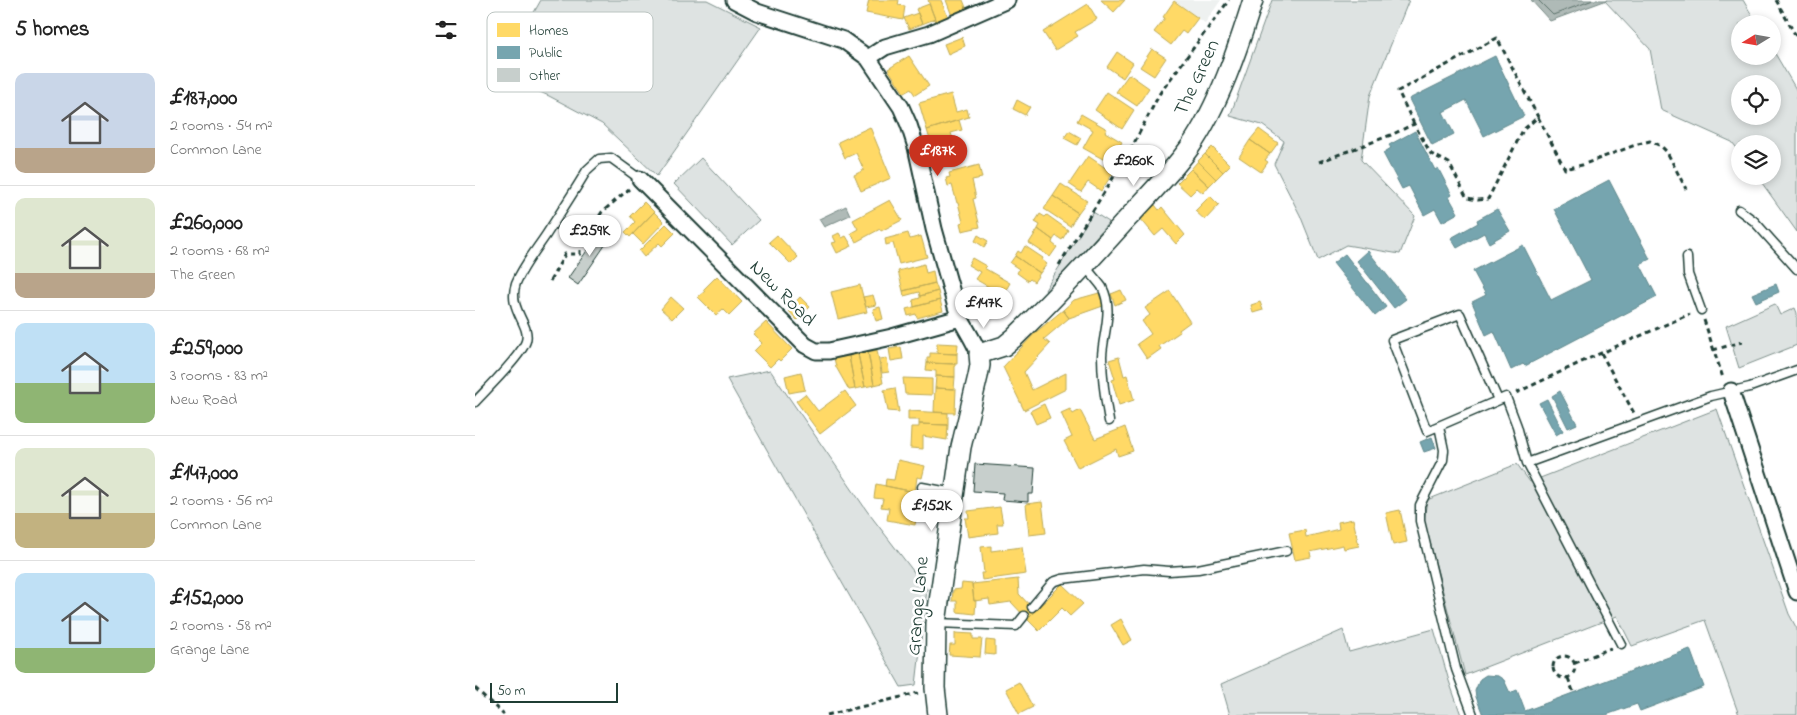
<!DOCTYPE html>
<html lang="en">
<head>
<meta charset="utf-8">
<style>
	body { margin:0; font-family:"Indie Flower",sans-serif; background:#f6f6f6; color:#222; height:100vh; display:flex; flex-direction:column; font-size:19px; white-space:nowrap }
	* { box-sizing:border-box; margin:0 }
	p { font-size:16px; color:#767676 }
	.icon { flex:none; width:28px; height:28px; fill:none; stroke:currentColor; stroke-width:2; stroke-linecap:round; stroke-linejoin:round }
	.map { position:relative; flex:1; overflow:hidden }
	.side { display:flex; flex-direction:column; background:#fff; width:475px }
	.side>* { flex:none }
	.needle { width:32px; rotate:259deg }
	.controls { position:absolute; left:1256px; top:15px; display:grid; gap:10px }
	.controls a { display:grid; place-items:center; width:50px; height:50px; border-radius:50%; background:#fff; box-shadow:0 2px 8px #0003; font-size:25px }
	.scale { position:absolute; left:15px; bottom:12px; width:128px; box-sizing:border-box; padding-left:5px; border:2px solid #1f3d34; border-top:0; font-size:14px; line-height:18px; white-space:nowrap; color:#1f3d34; -webkit-text-stroke:4px #fff; paint-order:stroke }
	.price { position:absolute; translate:-50% -42px; padding:0 11px; border-radius:18px; background:#fff; color:#222; font-size:16px; line-height:32px; filter:drop-shadow(0 1px 2px #0008) }
	.price::after { content:''; position:absolute; left:50%; top:30px; width:15px; height:11px; margin-left:-8px; background:inherit; clip-path:polygon(0 0,100% 0,50% 100%) }
	.price.active { background:#c8321e; color:#fff }
	ul { padding:0; list-style:none }
	li { display:flex; align-items:center; gap:15px; height:125px; padding:0 15px }
	li+li { border-top:1px solid #e0e0e0 }
	li span { display:grid; place-items:center; flex:none; width:140px; height:100px; border-radius:10px; color:#555 }
	li>.icon { margin-inline-start:auto }
	span .icon { width:60px; height:60px; fill:#fffc; stroke-width:1 }
	li b { font-size:21px }
	h2 { display:flex; justify-content:space-between; align-items:center; height:60px; padding:0 15px; font-size:21px }
	main { display:flex; flex:1; min-height:0 }
	.map>svg:first-child { display:block }
	.built { fill:#eef1f0 }
	.green { fill:#dee3e2; stroke:#7e908b; fill-rule:evenodd }
	.water { fill:#afbab7; stroke:#758883 }
	.homes { fill:#ffd966; stroke:#bcaa57 }
	.public { fill:#76a5af; stroke:#5c868a }
	.lines { fill:none; stroke-linecap:round; stroke-linejoin:round }
	.shore { stroke:#596f68; stroke-width:1 }
	.building { fill:#c7cfcc; stroke:#1f3d34 }
	.service-casing { stroke:#1f3d34; stroke-width:11 }
	.minor-casing { stroke:#1f3d34; stroke-width:19 }
	.tertiary-casing { stroke:#1f3d34; stroke-width:22 }
	.path { stroke:#1f3d34; stroke-width:3; stroke-dasharray:5 4; stroke-linecap:butt }
	.service { stroke:#fff; stroke-width:8 }
	.minor { stroke:#fff; stroke-width:15 }
	.tertiary { stroke:#fff; stroke-width:19 }
	.labels { text-anchor:middle; dominant-baseline:central; stroke-width:5; stroke-linejoin:round; paint-order:stroke }
	.street-label { font-size:20px; fill:#1f3d34; stroke:#fff }
	.key { fill:#fff; stroke:#bcc5c2; stroke-width:1 }
	.key-label { font-size:14px; fill:#1f3d34 }
</style>
</head>
<body>
<main>
<section class="side">
<h2>5 homes<svg class="icon" aria-label="filters" viewBox="0 0 24 24"><path d="M4 7h16M4 17h16"/><circle cx="9" cy="7" r="2"/><circle cx="15" cy="17" r="2"/></svg></h2>
<ul>
<li><span style="background:linear-gradient(#c9d6e8 75%,#b9a48a 0)"><svg class="icon" aria-label="home" viewBox="0 0 24 24"><path d="M3 11l9-7 9 7M6 9v11h12V9"/></svg></span><div><b>£187,000</b><p>2 rooms · 54 m²</p><p>Common Lane</p></div></li>
<li><span style="background:linear-gradient(#dfe7d0 75%,#b9a48a 0)"><svg class="icon" aria-label="home" viewBox="0 0 24 24"><path d="M3 11l9-7 9 7M6 9v11h12V9"/></svg></span><div><b>£260,000</b><p>2 rooms · 68 m²</p><p>The Green</p></div></li>
<li><span style="background:linear-gradient(#bfe0f5 60%,#8fb573 0)"><svg class="icon" aria-label="home" viewBox="0 0 24 24"><path d="M3 11l9-7 9 7M6 9v11h12V9"/></svg></span><div><b>£259,000</b><p>3 rooms · 83 m²</p><p>New Road</p></div></li>
<li><span style="background:linear-gradient(#dfe7d0 65%,#c2b280 0)"><svg class="icon" aria-label="home" viewBox="0 0 24 24"><path d="M3 11l9-7 9 7M6 9v11h12V9"/></svg></span><div><b>£147,000</b><p>2 rooms · 56 m²</p><p>Common Lane</p></div></li>
<li><span style="background:linear-gradient(#bfe0f5 75%,#8fb573 0)"><svg class="icon" aria-label="home" viewBox="0 0 24 24"><path d="M3 11l9-7 9 7M6 9v11h12V9"/></svg></span><div><b>£152,000</b><p>2 rooms · 58 m²</p><p>Grange Lane</p></div></li>
</ul>
</section>
<div class="map">
<svg width="1322" height="715" viewBox="0 0 1322 715">
	<rect width="100%" height="100%" fill="#fff"/>
	<filter id="ink" filterUnits="userSpaceOnUse"><feTurbulence type="fractalNoise" baseFrequency=".02" numOctaves="2"/><feDisplacementMap in="SourceGraphic" scale="10" xChannelSelector="R" yChannelSelector="G"/><feConvolveMatrix kernelMatrix="1 2 1 2 8 2 1 2 1" color-interpolation-filters="sRGB"/></filter>
	<g filter="url(#ink)">
		<path class="built" d="M699 0H746L730 23Z"/>
		<path class="green" d="M66 0H232L286 27 182 176 127 124 74 96 24 74Z
			M797 0H934L895 96 886 160 940 216 925 254 871 245 843 260 825 215 799 164 809 141 787 125 755 116Z
			M1132 0H1268L1282 24H1265V56H1298V50L1322 91V232L1282 176H1298V144H1265V152L1257 142 1186 110 1175 49 1130 1ZM1265 84H1298V116H1265Z
			M226 158 284 220 257 245 199 184Z
			M618 212 634 222 572 293 570 290Z
			M1300 304 1305 315 1320 308 1322 313V345L1264 368 1251 326Z
			M295 370 392 511 452 589 441 685 426 687 252 379Z
			M1242 409 1314 614 1322 629V715H1264L1230 620 1157 646 1142 616 990 675 949 520 952 500 1042 464 1055 482Z
			M959 629 974 681 986 715H755L746 684 868 630 874 652Z"/>
		<path class="water" d="M1056 0H1132L1075 21Z
			M371 206 375 215 349 227 344 219Z"/>
		<path class="homes" d="M394 0H424L423 5 430 6 428 20 391 13Z
			M453 0H466L473 17 461 22Z
			M471 0H488L492 10 477 16Z
			M626 0H650L639 12Z
			M699 1 723 18 711 34 707 31 696 45 679 32 690 18 688 17Z
			M454 4 460 19 447 24 441 9Z
			M613 4 622 19 600 32 603 36 580 50 568 32Z
			M443 13 447 24 434 29 429 18Z
			M487 37 490 46 473 54 469 44Z
			M677 49 691 58 679 76 665 67Z
			M642 52 658 63 648 78 632 67Z
			M434 56 454 86 440 95 436 89 429 93 413 69Z
			M654 74 674 88 662 106 641 92Z
			M632 92 659 110 647 129 620 110Z
			M476 94 481 112 492 109 494 117 452 130 444 103Z
			M542 100 555 107 550 115 538 109Z
			M606 114 632 129 630 132 647 142 635 163 608 148 618 130 602 121Z
			M484 120 487 130 476 133 481 149 460 156 452 130Z
			M395 127 416 178 386 191 379 175 389 170 381 153 370 158 363 142Z
			M784 129 803 143 795 154 775 140Z
			M594 131 606 138 602 145 589 138Z
			M775 140 795 154 790 160 793 162 786 172 764 157Z
			M737 147 755 165 748 172 730 154Z
			M730 154 748 172 741 179 723 161Z
			M613 156 638 173 626 191 613 182 606 192 594 184Z
			M723 161 741 179 734 186 716 169Z
			M504 165 507 178 497 180 501 198 498 199 505 227 487 231 485 223 488 222 483 203H482L477 185 473 186 471 178 475 177 474 173Z
			M716 169 734 186 728 193 722 188 715 195 702 183Z
			M586 184 612 201 603 213 578 196Z
			M578 196 603 213 595 226 569 209Z
			M735 196 744 205 730 220 720 211Z
			M415 200 427 220 406 231 405 229 381 242 376 233 383 229 378 220Z
			M169 202 179 212 155 237 150 232 160 222 155 216Z
			M680 205 684 210 687 207 710 235 701 244 688 229 680 236 665 218Z
			M179 212 189 222 168 244 158 234Z
			M565 214 570 217 572 215 593 230 587 240 581 236 578 240 563 229 565 225 560 222Z
			M191 224 200 233 187 246 184 243 169 257 164 251Z
			M563 229 578 240 577 243 582 247 575 257 554 243Z
			M364 233 367 238 371 236 377 246 362 253 357 243 361 242 358 236Z
			M433 233 435 239 446 236 452 257 424 264 418 243 411 245 410 239Z
			M302 235 323 257 316 264 294 242Z
			M503 235 513 241 509 247 500 241Z
			M550 246 568 258 567 260 572 264 565 273 540 256 543 251 546 253Z
			M540 256 565 273 559 282 555 279 553 281 542 273 544 269 535 263Z
			M497 258 511 266 509 268 535 283 525 300 511 292 514 287 500 279 505 272 493 265Z
			M449 264 451 273 458 271 460 283 428 291 423 271Z
			M242 276 267 302 254 315 248 309 241 315 223 297 230 291 228 290Z
			M460 283 463 291 445 296 444 292 429 296 428 291Z
			M385 285 392 312 363 319 356 292Z
			M646 290 651 300 640 305 636 294Z
			M463 291 465 300 439 307 438 300 445 298V296Z
			M695 291 715 322 704 330 705 332 684 346 686 349 672 359 662 344 676 334 667 321 675 315 670 308Z
			M624 293 628 306 594 318 588 310 599 300Z
			M398 295 401 305 391 307 388 297Z
			M196 297 208 308 197 319 186 309Z
			M325 297 335 307 322 320 313 310Z
			M465 300 468 311 442 318 441 314 433 316 431 309Z
			M785 302 788 310 778 313 776 305Z
			M405 307 408 319 401 321 398 309Z
			M588 310 594 318 569 339 575 344 549 372 557 390 591 373V389L549 410 528 367 561 332Z
			M291 322 317 349 305 361 303 359 295 367 279 351 287 343 278 334Z
			M462 343 483 344 482 354 462 353Z
			M426 347 428 359 416 361 414 349Z
			M402 350 408 383 399 385 393 352Z
			M393 352 399 385 390 387 383 354Z
			M455 353 482 354V364L452 363V357H455Z
			M383 354 390 387 380 389 374 356Z
			M374 356 380 389 374 390 361 367 359 358Z
			M644 357 649 376 652 375 659 400 644 405 637 380 640 379 634 360Z
			M412 358 414 372 407 373 405 359Z
			M452 363 480 364V377L461 376V371L451 370Z
			M326 372 330 390 314 393 310 376Z
			M461 376 480 377 479 389 460 388Z
			M428 378 457 379V395L430 394Z
			M420 388 424 412 413 411 409 390Z
			M460 388 481 389 480 413 459 412Z
			M370 391 381 406 345 434 321 401 330 394 343 411Z
			M569 404 575 418 561 424 555 411Z
			M595 409 598 414 605 410 620 439 650 427 658 451 643 456 641 449 603 468 589 441 597 437 586 413Z
			M433 411 473 413V425L444 424V420H433Z
			M444 424 473 425 472 440 448 436V449L435 448 436 427H444Z
			M423 460 450 466 447 478 442 477 440 492 410 486 411 479 419 480Z
			M401 484 440 492 438 502 444 503 440 525 412 520 414 508 406 507 408 499 399 498Z
			M567 502 571 533 554 535 551 504Z
			M525 507 528 524H522L523 533 493 537 490 518H494L493 511Z
			M925 510 932 542 918 545 911 513Z
			M878 519 884 546 869 549 868 545 835 552 836 557 820 560 814 533 830 530 831 537 864 529 863 522Z
			M516 546V551L547 547 551 574 507 580 506 573H509L506 547Z
			M543 579 544 594 560 611 552 619 536 602 515 605 514 599 499 601 497 584Z
			M487 583 497 584 499 601 501 600 500 614 482 612V601H477L478 590 486 589Z
			M587 584 608 604 595 616 587 608 564 631 552 619Z
			M646 619 657 640 648 645 636 625Z
			M480 633 498 634V639H507L505 657 474 655 475 645H480Z
			M511 640 520 641V655L510 654Z
			M544 682 558 707 544 714 531 689Z"/>
		<path class="public" d="M1020 56 1049 116 1009 136 991 100 968 112 979 134 957 145 934 99Z
			M940 131 960 170 963 168 977 195 974 197 983 213 967 222 960 209 949 215 934 186 927 189 908 153 916 148 914 145Z
			M1134 180 1175 259 1165 264 1182 297 1050 366 1048 364 1036 370 1019 331 1011 335 997 302 1011 295 998 271 1048 245 1076 300 1116 280 1079 209Z
			M1022 209 1035 231 1014 243 1009 233 982 248 976 238 1003 223 1002 220Z
			M893 251 931 299 919 308 882 261Z
			M870 254 911 307 900 316 858 263Z
			M1301 284 1304 292 1281 302 1277 294Z
			M1085 391 1102 424 1093 428 1077 396Z
			M1072 399 1088 431 1081 435 1064 403Z
			M957 437 961 448 949 452 945 442Z
			M1215 649 1229 687 1165 711 1162 704 1131 715H1008L1001 697 1000 691 1005 679 1011 675 1023 676 1029 680 1035 693 1042 690 1050 711Z"/>
		<g class="lines">
			<path class="shore" d="M1063 0 1078 15 1118 0"/>
		</g>
		<path class="building" d="M127 229 137 235 103 285 93 278Z
			M500 464 560 468 558 494H553V502L527 500 528 493 498 491Z"/>
		<g class="lines">
			<defs>
				<path id="service" d="M1264 210 1279 221 1322 269
					M1212 257 1213 274 1226 310
					M610 266C615 273 622 280 627 287 639 310 628 333 627 356 627 378 630 399 634 421
					M1023 400 985 314 917 340 952 431 1031 397 1042 426 1052 463 1236 396 1275 387 1322 370
					M0 402C11 390 47 355 51 341 56 324 32 309 41 283 48 266 61 250 71 235 85 213 99 192 112 170L124 159 136 158 165 179
					M964 426 969 450 968 460 945 505V521L981 669 998 715
					M1052 463 1146 644
					M447 487 479 493
					M557 607 578 582 587 579 669 569 694 571 723 569 811 551
					M461 623 541 626 549 616"/>
				<path id="minor" d="M259 0 282 12 368 40 393 58 426 107 434 125 441 147 459 229 481 307C486 324 498 337 504 354
					M393 58 410 47 454 34 532 0
					M165 179 330 345 341 351H354L417 337 485 318
					M1256 391 1322 592"/>
				<path id="tertiary" d="M463 715 460 688 461 623 486 447 503 376 505 365 504 354 529 346 540 337C579 299 616 259 653 218 674 195 697 172 715 147 744 105 763 48 778 0"/>
			</defs>
			<use href="#service" class="service-casing"/>
			<use href="#minor" class="minor-casing"/>
			<use href="#tertiary" class="tertiary-casing"/>
			<path class="path" d="M1301 0 1322 38
				M939 124 923 91 1022 38 1063 117
				M844 162 916 135 939 124 956 154 974 163 992 198 1003 200 1013 199 1048 130 1063 117 1090 169 1107 165 1163 144 1175 141 1186 146 1192 152 1211 189
				M584 265 656 149 685 93 754 0
				M75 281 90 254H105V245L127 212 154 189
				M1229 320 1248 378
				M1238 350 1267 342
				M1126 353 1159 413
				M1041 393 1115 358 1215 314
				M1078 667a11 11 0 1 1 22 0a11 11 0 1 1-22 0Z
				M1100 663 1136 648
				M1093 678 1098 691
				M0 688 29 715
				M352 715 443 693"/>
			<use href="#service" class="service"/>
			<use href="#minor" class="minor"/>
			<use href="#tertiary" class="tertiary"/>
		</g>
	</g>
	<g class="labels">
		<g class="street-label">
			<text transform="translate(723 78) rotate(-65)">The Green</text>
			<text transform="translate(307 294) rotate(45)">New Road</text>
			<text transform="translate(444 606) rotate(-85)">Grange Lane</text>
		</g>
	</g>
	<rect x="12" y="12" width="166" height="80" rx="8" class="key"/>
	<rect x="22" y="23" width="23" height="14" fill="#ffd966"/>
	<rect x="22" y="46" width="23" height="13" fill="#76a5af"/>
	<rect x="22" y="68" width="23" height="14" fill="#c7cfcc"/>
	<g class="key-label">
		<text x="54" y="35">Homes</text>
		<text x="54" y="57">Public</text>
		<text x="54" y="80">Other</text>
	</g>
</svg>
<div class="controls">
<a><svg class="needle" viewBox="-14 -14 28 28"><path d="M0-13l5 13h-10z" fill="#e53935"/><path d="M0 13l5-13h-10z" fill="#767676"/></svg></a>
<a><svg class="icon" aria-label="locate" viewBox="0 0 24 24"><circle cx="12" cy="12" r="6"/><path d="M12 2v4M12 18v4M2 12h4M18 12h4"/></svg></a>
<a><svg class="icon" aria-label="layers" viewBox="0 0 24 24"><path d="M12 4l9 5-9 5-9-5zM3 14l9 5 9-5"/></svg></a>
</div>
<div class="scale">50 m</div>
<b class="price active" style="left:463px;top:177px">£187K</b>
<b class="price" style="left:659px;top:187px">£260K</b>
<b class="price" style="left:115px;top:257px">£259K</b>
<b class="price" style="left:509px;top:329px">£147K</b>
<b class="price" style="left:457px;top:532px">£152K</b>
</div>
</main>
</body>
</html>
